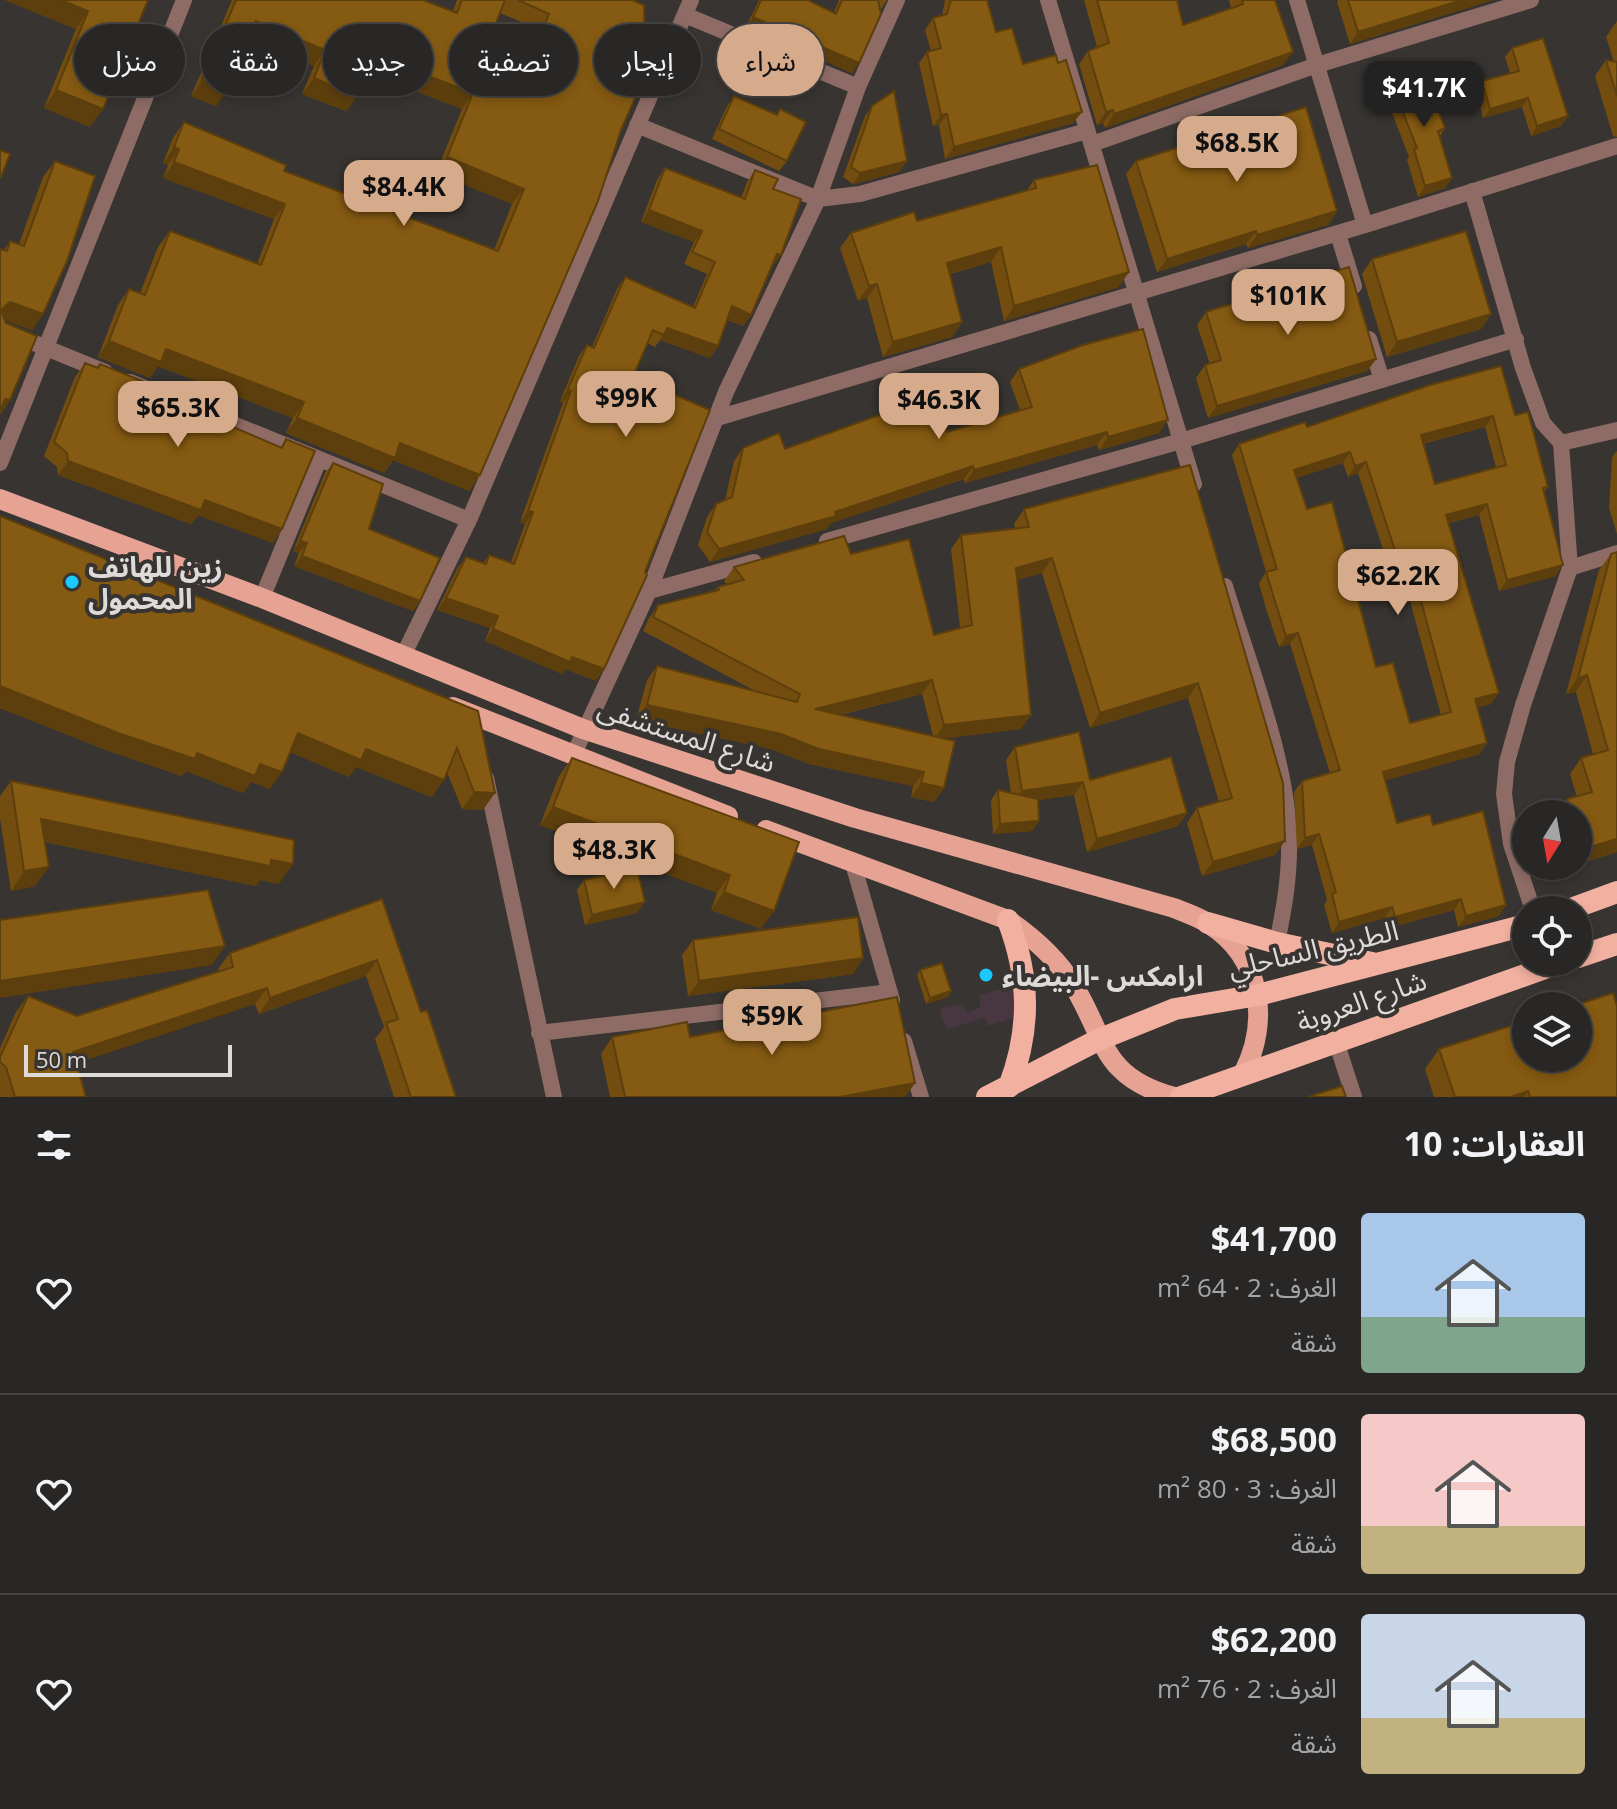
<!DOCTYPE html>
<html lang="ar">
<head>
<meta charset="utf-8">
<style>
	body { margin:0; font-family:"Open Sans","Noto Sans Arabic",sans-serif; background:#312f2d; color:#f1f3f6; direction:rtl; height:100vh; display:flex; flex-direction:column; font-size:30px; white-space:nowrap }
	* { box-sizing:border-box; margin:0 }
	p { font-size:26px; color:#a5a5a7 }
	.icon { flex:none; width:44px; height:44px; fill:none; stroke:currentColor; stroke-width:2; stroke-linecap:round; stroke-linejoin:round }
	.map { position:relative; height:1097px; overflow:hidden; direction:ltr }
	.details { display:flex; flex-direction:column; background:#292725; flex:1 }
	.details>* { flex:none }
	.guide { position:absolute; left:24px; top:24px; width:800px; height:72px; direction:rtl; display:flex; gap:16px }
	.needle { width:52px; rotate:191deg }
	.fabs { position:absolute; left:1512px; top:800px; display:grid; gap:16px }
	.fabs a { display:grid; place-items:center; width:80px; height:80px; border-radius:50%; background:#292725; box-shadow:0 4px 12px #0003,0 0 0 2px #454442; font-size:40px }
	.scale { position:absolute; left:24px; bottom:20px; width:208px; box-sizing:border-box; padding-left:8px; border:4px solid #dddbd9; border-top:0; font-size:22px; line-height:28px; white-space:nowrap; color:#dddbd9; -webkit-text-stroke:6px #373431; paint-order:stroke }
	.price { position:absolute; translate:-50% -68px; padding:0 18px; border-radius:16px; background:#d6ab8b; color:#111; font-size:26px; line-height:52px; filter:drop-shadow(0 2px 4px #0008) }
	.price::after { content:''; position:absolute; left:50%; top:48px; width:24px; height:18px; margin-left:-12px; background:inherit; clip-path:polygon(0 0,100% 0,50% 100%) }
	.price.on { background:#222; color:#fff }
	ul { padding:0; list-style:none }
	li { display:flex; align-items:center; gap:24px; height:200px; padding:0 32px }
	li+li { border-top:2px solid #454442 }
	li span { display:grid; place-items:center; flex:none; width:224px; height:160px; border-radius:8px; color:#555 }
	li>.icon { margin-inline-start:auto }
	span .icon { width:96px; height:96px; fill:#fffc; stroke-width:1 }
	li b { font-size:34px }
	h2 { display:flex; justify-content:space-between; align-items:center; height:96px; padding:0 32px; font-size:34px }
	.pill { padding:0 28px; border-radius:36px; background:#292725; box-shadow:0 4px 12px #0003,0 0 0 2px #454442; font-size:28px; line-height:72px }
	.pill.on { background:#d6ab8b; color:#111 }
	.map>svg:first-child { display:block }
	.commercial { fill:#483640 }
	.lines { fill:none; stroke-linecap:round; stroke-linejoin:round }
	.minor { stroke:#8e6c65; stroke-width:16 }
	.primary { stroke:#e6a293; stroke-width:20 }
	.trunk { stroke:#f2b0a0; stroke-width:22 }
	.wall { fill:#724d0f; fill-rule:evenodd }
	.shaded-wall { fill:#5d3f0d }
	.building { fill:#855a12; stroke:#5d3f0d; stroke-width:2; fill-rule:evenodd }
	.poi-dot { fill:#1cc9fc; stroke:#373431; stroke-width:3 }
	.labels { text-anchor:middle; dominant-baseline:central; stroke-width:8; stroke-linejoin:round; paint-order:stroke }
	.poi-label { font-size:28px; font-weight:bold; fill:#dddbd9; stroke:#373431; text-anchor:start }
	.street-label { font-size:28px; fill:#dddbd9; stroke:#373431 }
</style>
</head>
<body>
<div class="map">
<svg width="1617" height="1097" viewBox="0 0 1617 1097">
	<rect width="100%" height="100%" fill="#373431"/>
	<path class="commercial" d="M1022 983 1027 1014 987 1026 985 1017 947 1030 939 1009 962 1004 967 1013 980 1007 979 995Z"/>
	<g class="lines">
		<path class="minor" d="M1048 0 1194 484
			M1297 0 1365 225
			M685 15 858 87
			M637 125 818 199 860 194 1087 131
			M1092 144 1317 65 1531 0
			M1472 191 1523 368 1543 423 1561 443 1570 568 1523 705 1507 762 1504 794 1511 844 1533 910
			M1338 234 1354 286
			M0 329 105 372
			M1369 339 1382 380
			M130 382 469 520
			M717 418 1365 225 1617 146
			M1561 443 1617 430
			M0 463 184 0
			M827 541 1181 441 1516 339
			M1570 568 1617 553
			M1225 586C1248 662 1288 761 1289 840 1290 875 1284 909 1277 943
			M649 591 754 562
			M262 598 319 460
			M404 654 469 520 691 0
			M573 756 649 591 726 392 818 199 858 87 897 0
			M486 778 554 1097
			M852 860 892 1000
			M539 1033 890 992
			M904 1041 921 1097
			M1336 1041 1354 1097"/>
		<path class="primary" d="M0 499 262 598 583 729 855 818 1174 908C1186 913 1199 917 1209 924 1262 957 1270 1022 1243 1074
			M453 707 728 816
			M766 830 1008 920C1034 938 1057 958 1074 986 1106 1039 1101 1077 1174 1097"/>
		<path class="trunk" d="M1568 910 1617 892
			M1008 920C1030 978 1031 1029 1009 1087
			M1208 923 1277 943 1372 963
			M1578 957 1617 944
			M987 1097 1098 1040 1175 1009 1258 995 1526 925
			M1181 1097 1562 962"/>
	</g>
	<path class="wall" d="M5 0H148L90 127 44 108 76 29Z
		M232 0H423L453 11 457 0H632L621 130 480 475 469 491 393 460 384 473 286 433 293 418 158 366 150 378 98 357 118 305 129 289 140 293 158 247 170 231 257 264 274 219 163 178 168 165 163 163 173 138 184 122 284 171 494 250 512 204 436 173 462 109 367 72 357 96 346 111 302 94 314 66 248 39 227 90 216 106 191 96ZM500 13 538 29 516 80 487 46Z
		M759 0H808L834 12 839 0H887L881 9 878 2 852 73 746 27Z
		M945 0H987L996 32 1023 64 1058 63 1082 112 1073 123 945 159 939 125 933 126 919 63 927 52 931 51 925 30 933 18 942 16Z
		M1084 0H1177L1183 25 1231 8 1229 0H1275L1283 65 1105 128 1103 123 1097 125 1079 64 1088 51 1097 47Z
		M1338 0H1493L1350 44 1337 2Z
		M1617 21V137L1613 136 1595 76 1606 60 1614 62 1606 37Z
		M1512 48 1568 116 1561 126 1531 136 1522 107 1483 118 1476 91 1482 81 1510 73 1505 57Z
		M1393 87 1445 128 1440 136 1452 178 1445 188 1418 197 1407 160 1409 157 1386 97Z
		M734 96 776 115 780 109 787 161 779 171 712 139 727 106Z
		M872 106 907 161 899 172 853 184 843 177 865 116Z
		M55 161 43 314 32 330 5 320 10 400 0 415V249L4 250 10 241 19 244 43 177Z
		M1136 161 1337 211 1328 225 1248 248 1246 244 1157 272 1126 174Z
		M665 168 741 198 747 182 755 170 773 189 772 267 751 315 743 326 727 320 718 346 710 358 660 340 655 347 647 343 633 377 596 681 565 669 562 674 485 641 490 628 437 610 457 569 466 557 483 563 489 555 511 562 525 524 520 522 563 403 560 401 579 356 587 345 592 347 617 289 625 277 693 307 707 274 684 264 694 242 641 222 657 180Z
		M1034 180 1119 287 1004 321 991 262 950 274 962 322 952 337 883 357 867 298 858 301 840 248 851 233 917 221 1027 190Z
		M1372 259 1491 314 1481 329 1387 357 1362 274Z
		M1206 312 1376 359 1367 371 1208 418 1196 378 1205 365 1210 364 1197 325Z
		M85 363 97 368 100 364 149 391 281 447 286 439 282 529 273 543 198 515 191 524 58 475 57 467 44 456 75 377Z
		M1019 369 1159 433 1099 450 1097 445 965 483 964 479 831 523 827 529 710 562 698 545 707 517 716 504 725 500 734 461 743 448 785 449 947 432 1020 410 1010 382Z
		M1430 385 1515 415 1548 487 1544 492 1556 576 1499 591 1479 515 1448 523 1491 704 1478 707 1480 754 1386 780 1397 823 1433 825 1499 916 1458 927 1454 910 1388 928 1385 918 1332 933 1324 905 1327 900 1312 845 1297 849 1294 792 1302 781 1330 773 1290 644 1279 647 1266 609 1259 583 1266 572 1232 455 1239 444 1307 427ZM1485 427 1496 467 1435 484 1423 444ZM1343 463 1348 477 1358 473 1401 604 1410 601 1441 715 1410 723 1376 667 1307 509 1296 478Z
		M1617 451V534L1609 508 1612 457Z
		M333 463 369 529 420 601 413 611 294 566 299 553 293 551 325 473Z
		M1190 465 1275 855 1202 876 1187 823 1197 808 1219 802 1188 698 1090 728 1042 573 1017 580 1021 729 944 738V788L934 802 911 797 913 786 809 764 771 749 636 720 647 680 657 666 757 692 643 631 648 620 658 605 714 592 718 587 727 584 724 581 734 567 851 554 934 635 960 628 951 549 961 535 1015 528 1014 524 1024 509ZM922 694 933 736 840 715Z
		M0 516 478 711 483 810 462 809 447 772 432 797 356 767 349 777 290 752 270 789 251 782 243 793 186 771 182 776 106 750 0 708Z
		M1611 554 1617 852 1578 864V814H1557L1567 799 1577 797 1570 774 1581 758 1593 754 1576 692 1566 694 1599 570Z
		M1015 747 1090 780 1187 813 1178 826 1087 852 1074 795 1038 800 1039 821 1032 831 993 834 991 800 998 790 1011 793 1006 760Z
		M572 758 799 842 761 929 711 910 717 893 632 861 627 868 589 854 593 845 540 825 559 776Z
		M11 781 279 884 260 880 256 886 45 842 35 886 11 891 0 818V796Z
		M584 880 637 913 585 925 577 890Z
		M382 899 421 1012 456 1097H394L375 1039 384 1027 366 976 259 1014 255 1004 76 1063 86 1097H0V1048L16 1012 28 996 77 1016 219 971 218 969 230 953Z
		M693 940 863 958 853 974 688 996 682 955Z
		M920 970 948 997 926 1004 917 975Z
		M612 1037H690L915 1083 905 1097H610L601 1054Z
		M1439 1049 1617 1097H1434L1425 1069Z"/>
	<path class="shaded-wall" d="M5 0H61L88 11 76 29Z
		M1462 0H1493L1350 44 1358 32Z
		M753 17 859 63 852 73 746 27Z
		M256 21 325 50 314 66 244 37Z
		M1293 52 1283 65 1105 128 1114 114Z
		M374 55 473 93 462 109 362 71Z
		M314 78 357 96 346 111 302 94Z
		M202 80 227 90 216 106 191 96Z
		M56 90 103 109 90 127 44 108Z
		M1528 98 1522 107 1483 118 1490 109Z
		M1113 110 1103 123 1097 125 1106 112Z
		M1082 112 1073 123 945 159 954 147Z
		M947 114 939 125 933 126 941 115Z
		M1568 116 1561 126 1531 136 1537 126Z
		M174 147 179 149 168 165 163 163Z
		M447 157 524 189 512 204 436 173Z
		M907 161 899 172 853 184 860 173Z
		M174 162 285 204 274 219 163 178Z
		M1452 178 1445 188 1418 197 1425 186Z
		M649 210 702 231 694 242 641 222Z
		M1337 211 1328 225 1248 248 1257 235Z
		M1256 231 1246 244 1157 272 1167 259Z
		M1001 247 991 262 936 277 947 263Z
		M777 254 781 255 772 267 769 266Z
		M1129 272 1119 287 1004 321 1014 306Z
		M877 284 867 298 858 301 869 286Z
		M10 302 43 314 32 330 0 318V311Z
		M732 306 751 315 743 326 724 318Z
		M1491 314 1481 329 1387 357 1397 342Z
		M962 322 952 337 883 357 893 342Z
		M667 328 718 346 710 358 660 340Z
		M109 341 166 349 304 402 293 418 158 366 150 378 98 357Z
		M1376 359 1367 371 1208 418 1217 406Z
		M568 389 571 391 563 403 560 401Z
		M5 399 10 400 0 415V405Z
		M1493 416 1485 427 1413 446 1421 435Z
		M297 418 400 443 480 475 469 491 393 460 384 473 286 433Z
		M1168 420 1159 433 1099 450 1108 437Z
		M1107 432 1097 445 965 483 974 470Z
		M1350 452 1343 463 1286 481 1294 470Z
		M68 461 205 500 282 529 273 543 198 515 191 524 58 475Z
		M1366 462 1358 473 1348 477 1355 466Z
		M973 466 964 479 831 523 827 529 710 562 719 549Z
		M1487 504 1479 515 1438 526 1446 515Z
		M528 511 533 512 525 524 520 522Z
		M300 541 307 543 299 553 293 551Z
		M302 556 420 601 413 611 294 566Z
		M1052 558 1042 573 1006 583 1016 568Z
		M1563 565 1556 576 1499 591 1507 580Z
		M1418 590 1410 601 1401 604 1409 593Z
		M446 598 498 616 490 628 437 610Z
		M493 629 604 669 596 681 565 669 562 674 485 641Z
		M1298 633 1290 644 1279 647 1286 636Z
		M1587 675 1576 692 1566 694 1578 678Z
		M932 680 922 694 805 723 815 709Z
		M1198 683 1188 698 1090 728 1100 713Z
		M0 686 197 753 260 764 282 772 270 789 251 782 243 793 186 771 182 776 106 750 0 708Z
		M1499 693 1491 704 1468 710 1475 699Z
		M647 705 781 734 924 772 913 786 809 764 771 749 636 720Z
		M1031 715 1021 729 934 740 944 725Z
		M298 733 366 749 444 780 432 797 356 767 349 777 286 750Z
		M1487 743 1480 754 1376 783 1383 772Z
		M1083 782 1074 795 1012 804 1022 791Z
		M921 783 944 788 934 802 911 797Z
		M474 792 495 793 483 810 462 809Z
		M553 807 606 827 593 845 540 825Z
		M1187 813 1178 826 1087 852 1097 839Z
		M41 819 293 864 279 884 260 880 256 886 27 838Z
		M1039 821 1032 831 993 834 1000 824Z
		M1319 834 1312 845 1297 849 1305 838Z
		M602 836 638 840 730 875 717 893 632 861 627 868 589 854Z
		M1617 839V852L1578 864V857L1583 849Z
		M1285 841 1275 855 1202 876 1213 862Z
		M49 867 35 886 11 891 24 871Z
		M724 892 774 911 761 929 711 910Z
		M1461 899 1454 910 1388 928 1395 917Z
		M645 902 637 913 585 925 592 915Z
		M1506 905 1499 916 1458 927 1466 916Z
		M1392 907 1385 918 1332 933 1339 922Z
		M225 946 212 965 0 998V981Z
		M863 958 853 974 688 996 699 981Z
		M377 960 366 976 259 1014 270 998Z
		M267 988 255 1004 62 1068 73 1052Z
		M951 991 948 997 926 1004 930 998Z
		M915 1083 905 1097H840Z
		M1528 1091 1524 1097H1511Z"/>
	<path class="building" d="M61 0H148L103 109 56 90 88 11Z
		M236 0H423L457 13 462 0H505L487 46 519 83 549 14 518 0H632L644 5 645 48 655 52 621 130 598 201 480 475 400 443 395 458 297 418 304 402 166 349 161 362 109 341 129 289 145 295 170 231 261 265 285 204 174 162 179 149 174 147 184 122 286 165 284 171 498 251 524 189 447 157 473 93 374 55 357 96 314 78 325 50 256 21 227 90 202 80Z
		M761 0H808L836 14 842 0H878L881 14 859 63 753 17Z
		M951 0H987L996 32 1012 28 1023 64 1056 55 1058 63 1066 60 1082 112 954 147 947 114 941 115 927 52 941 48 933 18 947 14Z
		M1097 0H1177L1183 25 1243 4 1242 0H1275L1293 52 1114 114 1113 110 1106 112 1088 51 1109 43Z
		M1348 0H1462L1358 32Z
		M1543 38 1568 116 1537 126 1528 98 1490 109 1482 81 1519 71 1512 48Z
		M1606 60 1617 62V96Z
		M1424 75 1445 128 1438 131 1452 178 1425 186 1414 149 1417 148 1393 87Z
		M894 91 907 161 860 173 851 167 872 106Z
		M734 96 777 115 780 109 806 122 787 161 719 129Z
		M1306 107 1337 211 1257 235 1256 231 1167 259 1136 161Z
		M0 150 10 154 1 177H0Z
		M55 161 95 176 67 261 43 314 10 302 1 310 6 323 37 336 10 400 5 399 0 412V249L7 251 10 241 24 246Z
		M1097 165 1129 272 1014 306 1001 247 947 263 962 322 893 342 877 284 869 286 851 233 914 212 917 221 1036 188 1034 180Z
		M665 168 745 199 755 170 778 179 773 189 801 199 781 255 777 254 751 315 732 306 718 346 667 328 664 335 653 330 633 377 710 410 645 572 647 575 604 669 572 657 570 662 493 629 498 616 446 598 466 557 486 564 489 555 514 564 533 512 528 511 571 391 568 389 587 345 594 348 625 277 695 308 715 262 692 252 702 231 649 210Z
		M1466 231 1491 314 1397 342 1372 259Z
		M1349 267 1376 359 1217 406 1205 365 1221 360 1206 312Z
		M1143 329 1168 420 1108 437 1107 432 974 470 973 466 835 512 836 516 719 549 707 532 716 504 732 497 743 448 779 433 785 449 935 395 947 432 1032 407 1019 369 1083 345Z
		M85 363 98 368 100 364 152 385 149 391 282 448 286 439 315 451 282 529 205 500 201 510 68 461 67 453 54 442Z
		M1501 366 1515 415 1528 412 1548 487 1543 488 1563 565 1507 580 1487 504 1446 515 1499 693 1475 699 1487 743 1383 772 1397 823 1430 814 1433 825 1483 811 1506 905 1466 916 1461 899 1395 917 1392 907 1339 922 1332 894 1336 892 1319 834 1305 838 1302 781 1340 770 1298 633 1286 636 1274 598 1266 572 1277 569 1239 444 1305 422 1307 427 1430 385ZM1493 416 1506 465 1435 484 1421 435ZM1350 452 1355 466 1366 462 1409 593 1418 590 1451 712 1410 723 1393 663 1376 667 1332 502 1307 509 1294 470Z
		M333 463 383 484 369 529 440 558 420 601 302 556 307 543 300 541Z
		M1190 465 1283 783 1285 841 1213 862 1197 808 1232 798 1198 683 1100 713 1052 558 1016 568 1031 715 944 725 932 680 815 709 955 741 944 788 921 783 924 772 819 749 781 734 647 705 657 666 797 702 800 694 653 617 658 605 719 590 718 587 744 580 734 567 844 536 851 554 909 539 934 635 972 625 961 535 1029 527 1024 509Z
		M0 516 478 711 495 793 474 792 457 748 444 780 366 749 361 760 298 733 282 772 260 764 255 776 197 753 195 759 118 733 0 686Z
		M1617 552V839L1583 849 1578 833V814H1572L1567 799 1592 792 1581 758 1608 750 1587 675 1578 678 1611 554Z
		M1079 732 1090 780 1171 757 1187 813 1097 839 1083 782 1022 791 1015 747Z
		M572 758 799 842 774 911 724 892 730 875 638 840 640 850 602 836 606 827 553 807Z
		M11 781 294 840 293 864 271 860 270 866 41 819 49 867 24 871Z
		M998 790 1038 799 1039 821 1000 824Z
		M637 868 645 902 592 915 584 880Z
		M208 890 225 946 0 981V920Z
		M382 899 421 1012 427 1010 456 1097H411L386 1023 398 1019 377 960 270 998 267 988 73 1052 86 1097H15L6 1067 0 1062V1057L28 996 77 1016 233 967 230 953Z
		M858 917 863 958 699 981 693 940Z
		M942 963 951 991 930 998 920 970Z
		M1613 993 1617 1006V1097H1530L1528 1091 1511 1097H1455L1439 1049 1526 1021V1058H1578V1006H1573Z
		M897 997 915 1083 840 1097H625L612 1037 687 1022 690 1037Z
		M1342 1086 1346 1097H1308Z"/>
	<g class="poi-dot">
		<circle cx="72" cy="582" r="8"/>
		<circle cx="986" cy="975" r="8"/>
	</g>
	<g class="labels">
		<g class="poi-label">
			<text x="88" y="566">زين للهاتف<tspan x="88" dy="32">المحمول</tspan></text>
			<text x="1002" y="975">ارامكس -البيضاء</text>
		</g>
		<g class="street-label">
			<text transform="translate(687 734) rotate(18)">شارع المستشفى</text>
			<text transform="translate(1313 948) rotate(-13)">الطريق الساحلي</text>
			<text transform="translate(1361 1000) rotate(-19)">شارع العروبة</text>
		</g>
	</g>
</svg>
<div class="fabs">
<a><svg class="needle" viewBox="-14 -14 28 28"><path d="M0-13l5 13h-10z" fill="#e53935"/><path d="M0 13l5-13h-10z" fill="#a5a5a7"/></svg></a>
<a><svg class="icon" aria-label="locate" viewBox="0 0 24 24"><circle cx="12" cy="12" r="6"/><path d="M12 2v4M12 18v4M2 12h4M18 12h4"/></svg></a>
<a><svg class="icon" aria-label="layers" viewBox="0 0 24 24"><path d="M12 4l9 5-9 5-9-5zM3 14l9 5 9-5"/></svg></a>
</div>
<div class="scale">50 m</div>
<b class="price on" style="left:1424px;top:129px">$41.7K</b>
<b class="price" style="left:1237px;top:184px">$68.5K</b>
<b class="price" style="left:404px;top:228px">$84.4K</b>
<b class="price" style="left:1288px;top:337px">$101K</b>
<b class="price" style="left:626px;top:439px">$99K</b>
<b class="price" style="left:939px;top:441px">$46.3K</b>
<b class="price" style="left:178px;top:449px">$65.3K</b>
<b class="price" style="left:1398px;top:617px">$62.2K</b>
<b class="price" style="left:614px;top:891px">$48.3K</b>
<b class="price" style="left:772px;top:1057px">$59K</b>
<div class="guide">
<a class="pill on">شراء</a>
<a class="pill">إيجار</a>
<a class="pill">تصفية</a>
<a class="pill">جديد</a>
<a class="pill">شقة</a>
<a class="pill">منزل</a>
</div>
</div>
<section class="details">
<h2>العقارات: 10<svg class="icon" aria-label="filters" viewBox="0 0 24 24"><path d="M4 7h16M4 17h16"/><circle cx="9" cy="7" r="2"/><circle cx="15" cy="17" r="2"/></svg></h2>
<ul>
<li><span style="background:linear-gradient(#a9c7e8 65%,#7fa58c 0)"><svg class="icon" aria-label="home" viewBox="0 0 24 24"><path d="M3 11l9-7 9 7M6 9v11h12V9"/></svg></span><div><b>$41,700</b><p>الغرف: 2 · 64 m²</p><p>شقة</p></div><svg class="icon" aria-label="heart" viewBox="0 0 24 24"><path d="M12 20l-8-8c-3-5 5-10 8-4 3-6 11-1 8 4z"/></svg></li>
<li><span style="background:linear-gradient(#f6c9c9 70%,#c2b280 0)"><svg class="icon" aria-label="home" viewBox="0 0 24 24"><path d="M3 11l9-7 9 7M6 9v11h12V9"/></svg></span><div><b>$68,500</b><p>الغرف: 3 · 80 m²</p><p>شقة</p></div><svg class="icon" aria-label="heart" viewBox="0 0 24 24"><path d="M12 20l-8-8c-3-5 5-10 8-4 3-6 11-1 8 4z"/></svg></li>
<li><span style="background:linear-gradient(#c9d6e8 65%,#c2b280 0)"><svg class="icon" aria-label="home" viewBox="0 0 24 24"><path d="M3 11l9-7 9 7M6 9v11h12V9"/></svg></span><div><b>$62,200</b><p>الغرف: 2 · 76 m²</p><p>شقة</p></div><svg class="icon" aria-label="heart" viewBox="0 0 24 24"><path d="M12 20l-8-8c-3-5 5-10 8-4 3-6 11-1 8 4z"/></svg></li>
</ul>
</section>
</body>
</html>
